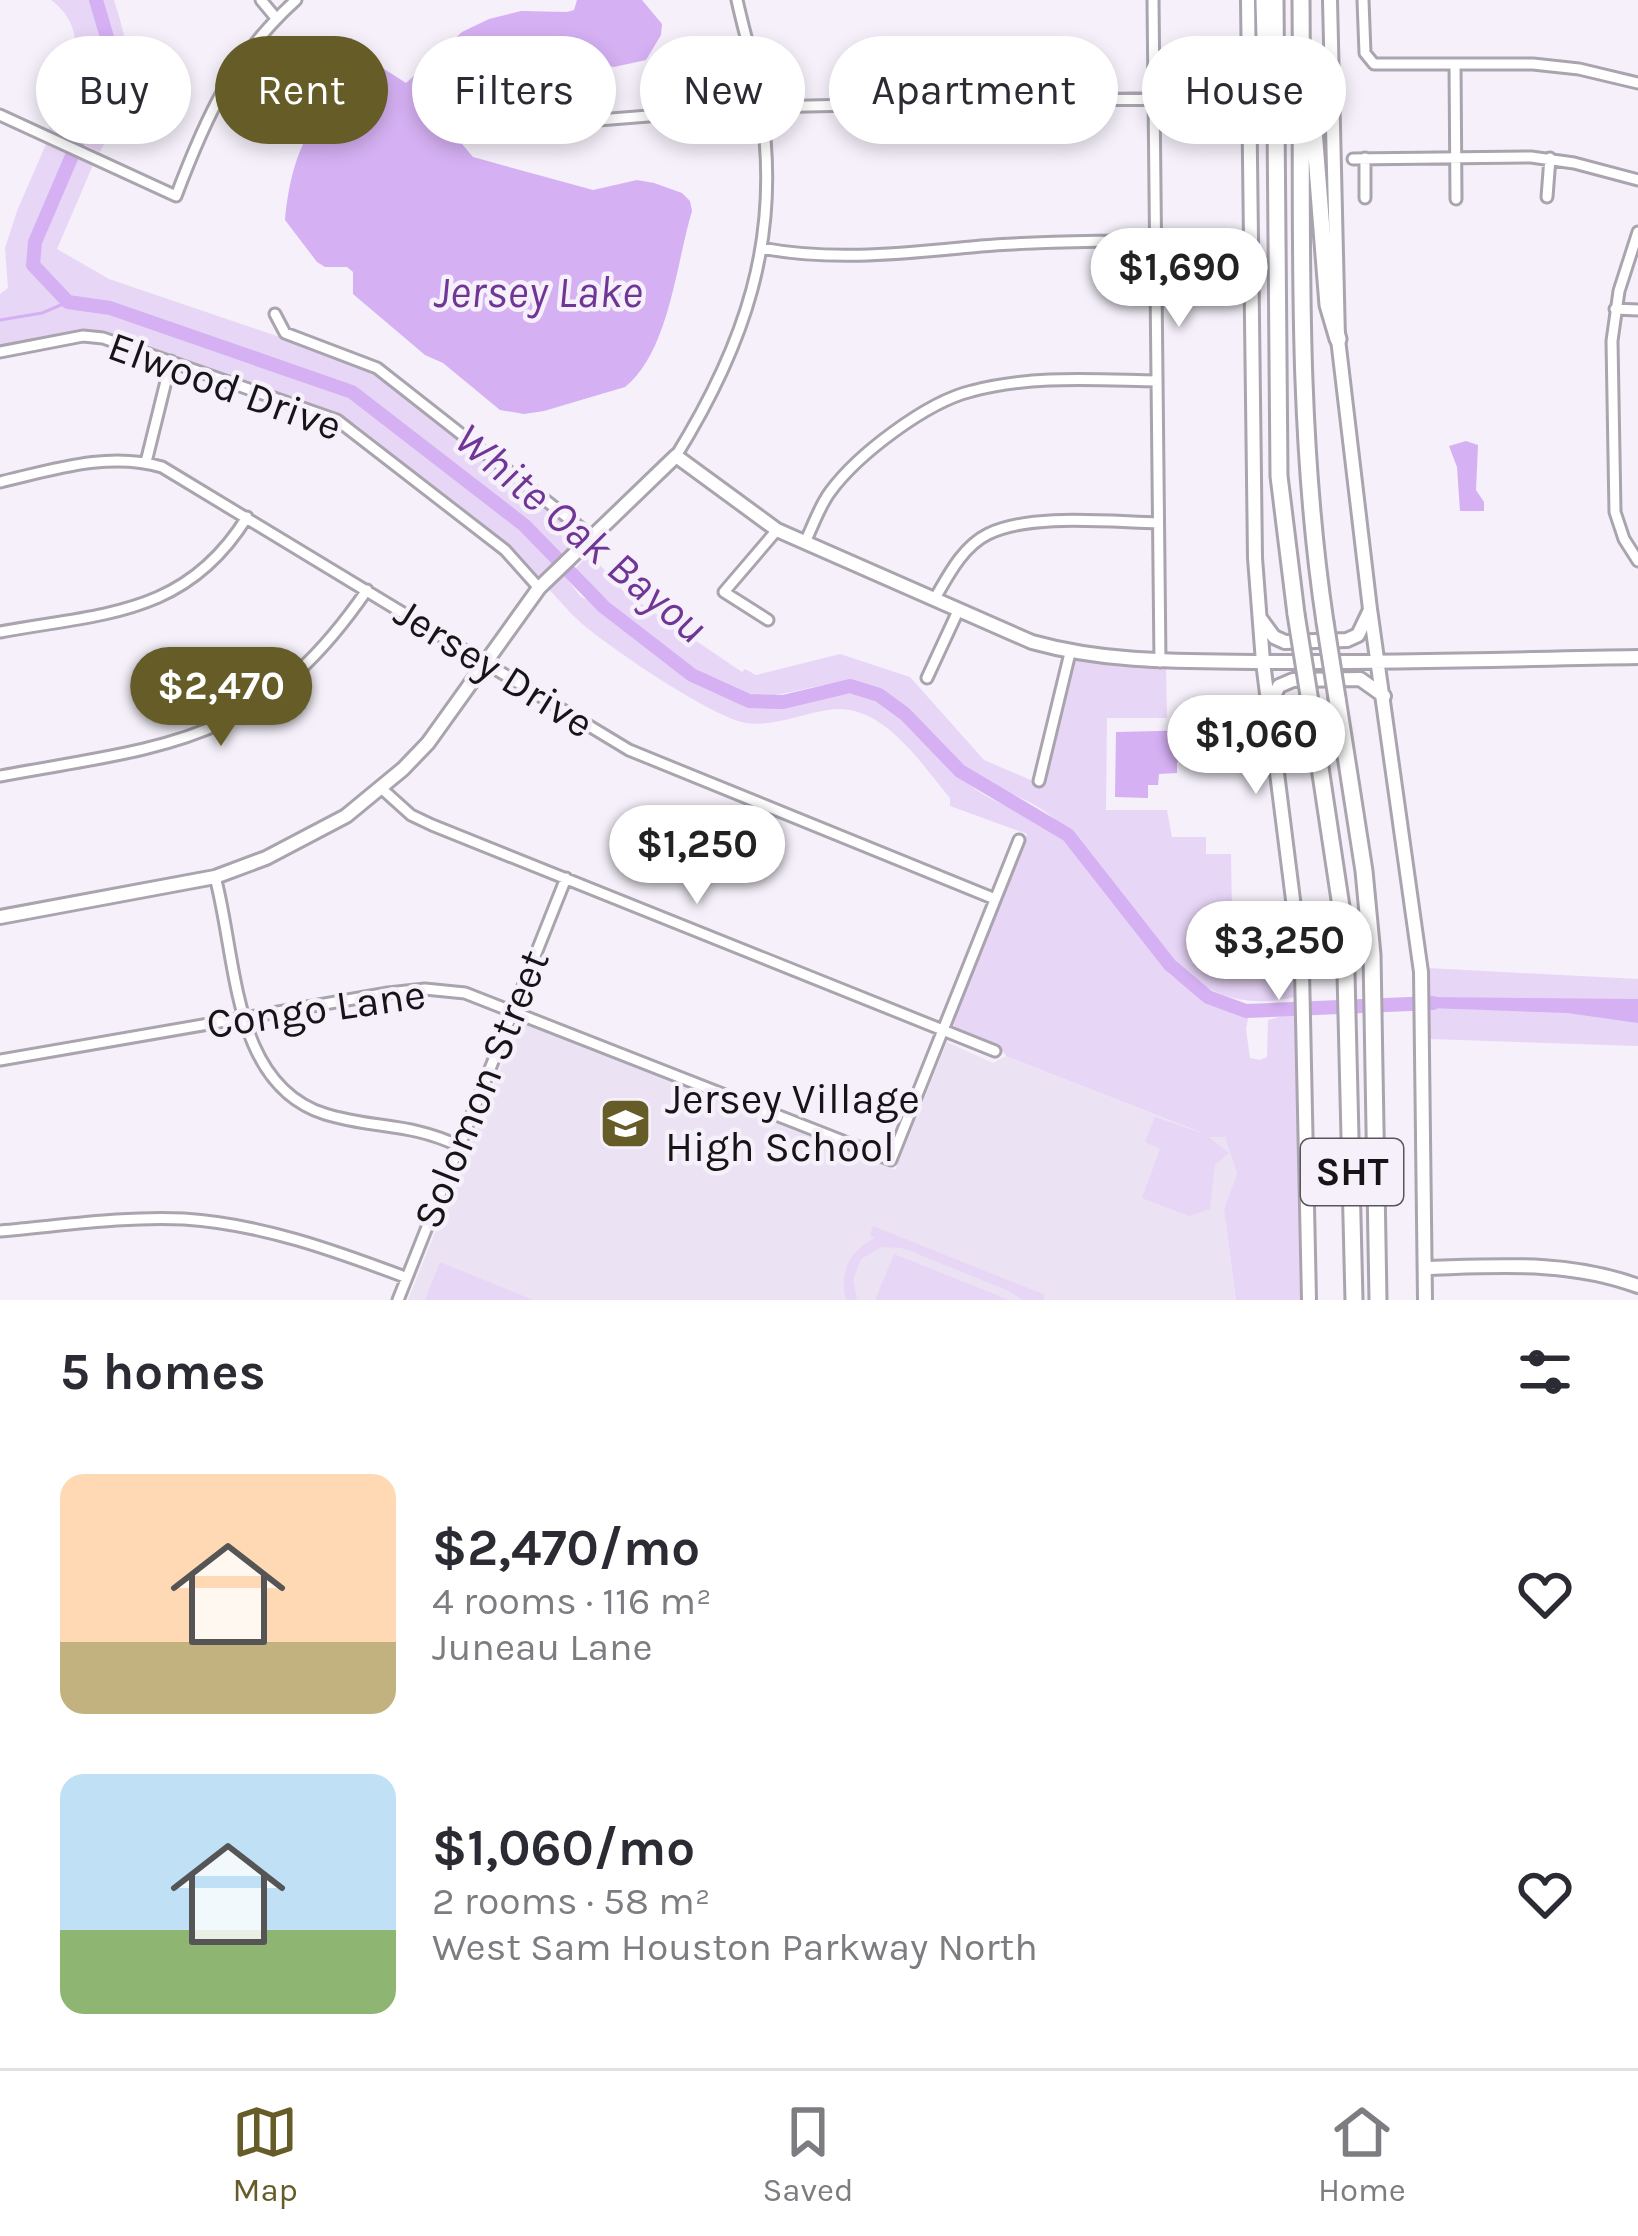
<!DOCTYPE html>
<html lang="en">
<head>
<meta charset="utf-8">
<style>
	body { margin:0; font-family:Karla,sans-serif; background:#f2f2f3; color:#2b2b33; height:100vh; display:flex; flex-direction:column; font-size:45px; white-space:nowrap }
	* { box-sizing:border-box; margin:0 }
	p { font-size:39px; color:#7c7c81 }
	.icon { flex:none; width:66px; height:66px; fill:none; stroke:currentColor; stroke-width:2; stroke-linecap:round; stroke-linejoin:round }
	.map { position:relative; height:1300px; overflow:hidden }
	.sheet { display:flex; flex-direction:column; background:#fff; flex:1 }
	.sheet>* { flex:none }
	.guide { position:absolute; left:36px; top:36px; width:1566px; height:108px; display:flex; gap:24px }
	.price { position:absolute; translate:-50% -102px; padding:0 27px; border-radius:42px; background:#fff; color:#222; font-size:39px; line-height:78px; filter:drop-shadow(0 3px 6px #0008) }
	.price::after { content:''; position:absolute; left:50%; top:72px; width:36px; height:27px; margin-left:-18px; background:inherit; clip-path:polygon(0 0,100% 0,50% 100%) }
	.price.current { background:#655c28; color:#fff }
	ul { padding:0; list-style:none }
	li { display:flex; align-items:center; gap:36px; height:300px; padding:0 60px }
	li span { display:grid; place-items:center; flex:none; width:336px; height:240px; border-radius:24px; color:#555 }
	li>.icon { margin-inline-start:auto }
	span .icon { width:144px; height:144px; fill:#fffc; stroke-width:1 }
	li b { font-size:51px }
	h2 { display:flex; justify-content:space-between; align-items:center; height:144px; padding:0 60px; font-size:51px }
	.pill { padding:0 42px; border-radius:54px; background:#fff; box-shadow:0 6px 18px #0003; font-size:42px; line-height:108px }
	.pill.current { background:#655c28; color:#fff }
	.dock { display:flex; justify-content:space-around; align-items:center; height:168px; border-top:3px solid #e1e1e2; background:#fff; font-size:33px; color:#7c7c81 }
	.dock a { display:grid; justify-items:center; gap:6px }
	.dock .current { color:#655c28 }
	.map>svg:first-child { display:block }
	.built { fill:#ebe2f3 }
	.green { fill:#e8d6f7 }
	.water { fill:#d5b0f3 }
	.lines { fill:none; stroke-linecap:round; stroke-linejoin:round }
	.stream { stroke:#d5b0f3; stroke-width:3 }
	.river { stroke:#d5b0f3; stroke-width:14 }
	.street-casing { stroke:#a9a4ad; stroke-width:15 }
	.secondary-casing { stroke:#a9a4ad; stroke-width:18 }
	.highway-casing { stroke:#a9a4ad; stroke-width:21 }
	.street { stroke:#fff; stroke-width:9 }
	.secondary { stroke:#fff; stroke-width:12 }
	.highway { stroke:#fff; stroke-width:15 }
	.highway-bridge-casing { stroke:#a9a4ad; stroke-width:21; stroke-linecap:butt }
	.highway-bridge { stroke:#fff; stroke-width:15 }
	.labels { text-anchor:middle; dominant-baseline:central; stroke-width:9; stroke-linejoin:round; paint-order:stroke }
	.shield { fill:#f5f0fa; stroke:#59565b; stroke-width:3 }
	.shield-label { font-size:39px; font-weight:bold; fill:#161417 }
	.street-label { font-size:42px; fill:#161417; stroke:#f5f0fa }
	.poi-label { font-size:42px; fill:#161417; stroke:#f5f0fa; text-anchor:start }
	.water-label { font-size:45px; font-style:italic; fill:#703696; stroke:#f5f0fa }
</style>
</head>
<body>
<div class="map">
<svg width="1638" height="1300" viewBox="0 0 1638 1300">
	<rect width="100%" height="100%" fill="#f5f0fa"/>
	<path class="built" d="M519 1022 895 1170 947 1042 993 1063 1006 1056 1209 1136H1225L1237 1173 1224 1209 1236 1300H408Z"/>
	<path class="green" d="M51 0H114C136 69 133 88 100 152L49 129C68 89 97 34 51 0Z
		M46 144 93 165 57 249 109 279 368 367 578 531V539L541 576 536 575 507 544 355 424 328 410 94 330 0 346V294L8 288 5 248 17 211Z
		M585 548 624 592 742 672 745 669 756 675 840 654 910 677 984 760 1042 785 1072 663 1078 660 1124 667 1166 666 1167 718H1107L1106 810H1167L1172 837H1206V854H1231L1233 966H1293L1294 997C1156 1031 1128 854 1031 803 1009 791 986 786 966 770 925 735 916 706 860 686 834 676 792 696 762 696 713 696 609 605 575 569L585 558 581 552Z
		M563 574 581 597 596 604C641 643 712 710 776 707 809 706 831 686 865 696 908 709 936 758 970 785 999 808 1037 814 1065 839L1169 974 1209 1002 1249 1014 1246 1029 1250 1058 1260 1060 1267 1057 1268 1020 1295 1012 1300 1300H1236L1224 1209 1237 1173 1225 1137H1209L1229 1153 1215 1165 1210 1209 1189 1216 1142 1198 1160 1149 1145 1142 1155 1117 1205 1134 1006 1056 1000 1046 956 1030 952 1021 1027 834 950 806V798C920 763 882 701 828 710 801 714 773 727 746 723 713 718 605 645 579 621 568 611 558 599 547 587Z
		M1428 968 1638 979V1046L1430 1039Z
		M873 1226 1045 1295 1043 1300H1022L1009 1291 903 1248 881 1247 861 1259 853 1280 857 1300H846C839 1272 849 1251 875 1238L870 1235Z
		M894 1254 1009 1300H875Z
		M440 1262 533 1300H425Z"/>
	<path class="water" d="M577 0H642L662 24 661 35 646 60 614 67 577 61 554 66 530 92 469 124 462 144 473 157 593 190 637 180 654 183 682 193 690 201 692 211C676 264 669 352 625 387L544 411 524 414 500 410 443 363 425 355 353 294V272L347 267H325L317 262 285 220C293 140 316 117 367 58L406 83 462 32 489 19 521 11 567 12 574 10Z
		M1466 441 1478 445 1476 490 1484 502V511H1460L1457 467 1449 446Z
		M1202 730 1200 762H1177V773L1159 774 1158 785H1148V798L1115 797 1116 732Z
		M1429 997 1638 999V1023L1567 1013 1429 1008Z"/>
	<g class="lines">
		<path class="stream" d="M0 320 42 313 68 302"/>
		<path class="river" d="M96 0 109 44 102 86 35 242 33 265 68 302 110 308 352 392 524 525 604 607 692 675 749 701 783 702 850 686 879 695 905 714 960 771 1068 835 1170 965 1208 997 1246 1011 1433 1003"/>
		<defs>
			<path id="street" d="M261 0 276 18
				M1153 0 1160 662
				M1363 0 1365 53 1374 64H1533L1579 69 1638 83
				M1455 64 1456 199
				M0 115 176 196C206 117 232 58 296 0
				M586 121 761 107 1224 97
				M1365 158V198
				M1353 159 1531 157 1574 163 1638 180
				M1547 197 1550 158
				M1638 232 1619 291 1612 341 1615 512 1624 539 1638 561
				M761 248C836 262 905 253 981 246 1039 241 1098 242 1156 240
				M1615 309 1638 310
				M275 314 285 333 377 368 591 536
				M0 352 83 336 103 338 337 420 505 550 539 588
				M676 456C744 346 782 239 761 107 756 71 745 36 737 0
				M146 462 171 361
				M0 482C52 470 109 451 162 467L629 750 995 899
				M805 542C813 526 819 507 830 492 857 455 926 402 972 391 1031 375 1096 380 1157 381
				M934 600C948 576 962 547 988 534 1031 513 1110 522 1158 523
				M768 620 724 592 777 530
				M0 632C103 613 186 616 247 517
				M927 678 958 611
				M0 776C170 745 261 744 367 590
				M1039 781 1070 653
				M381 788 411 815 432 825 995 1051
				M215 877C237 957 231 1084 325 1114 373 1129 409 1122 459 1146
				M0 1060 388 993 425 989 465 993 891 1160 1019 840
				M0 1231C60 1226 123 1216 184 1219 261 1224 333 1250 405 1277
				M398 1300 566 878"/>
			<path id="secondary" d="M1248 0 1255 558 1263 662 1302 971 1309 1300
				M1330 0 1338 339 1370 609 1421 972 1425 1300
				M1260 618 1274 637 1285 642 1347 640 1358 635 1369 612
				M1269 705 1279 686 1293 680 1360 679 1384 696
				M0 917 215 877 266 858 346 816 403 769 428 743 539 588 676 456 777 530 1032 642C1111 664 1188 661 1269 662 1392 663 1515 659 1638 657
				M1425 1268C1498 1266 1568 1260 1638 1286"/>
			<path id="highway" d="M1264 0 1265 39
				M1275 0 1279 476 1296 614
				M1301 0C1303 207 1294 417 1325 622
				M1302 116 1314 130 1328 305 1338 339
				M1337 698 1364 871 1372 955 1378 1300
				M1311 708 1345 933 1354 1300"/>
		</defs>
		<use href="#street" class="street-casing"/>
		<use href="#secondary" class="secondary-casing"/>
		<use href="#highway" class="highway-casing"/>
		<use href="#street" class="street"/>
		<use href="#secondary" class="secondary"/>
		<use href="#highway" class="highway"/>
		<defs>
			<path id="highway-bridge" d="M1296 614 1311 708
				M1325 622 1337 698"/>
		</defs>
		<use href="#highway-bridge" class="highway-bridge-casing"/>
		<use href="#highway-bridge" class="highway-bridge"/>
	</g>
	<defs>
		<symbol id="school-square" viewBox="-11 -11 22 22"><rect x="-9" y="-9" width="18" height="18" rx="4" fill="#655c28" stroke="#f5f0fa"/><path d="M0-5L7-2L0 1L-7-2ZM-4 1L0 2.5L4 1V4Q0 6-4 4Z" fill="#fff"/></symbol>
	</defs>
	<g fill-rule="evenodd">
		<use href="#school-square" x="596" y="1094" width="59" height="59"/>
	</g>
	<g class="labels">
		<rect class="shield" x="1301" y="1139" width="102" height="66" rx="9"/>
		<g class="shield-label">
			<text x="1352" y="1172">SHT</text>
		</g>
		<g class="street-label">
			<text transform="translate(225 386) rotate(20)">Elwood Drive</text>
			<text transform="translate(494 668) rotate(32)">Jersey Drive</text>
			<text transform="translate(316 1009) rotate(-8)">Congo Lane</text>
			<text transform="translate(481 1089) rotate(-68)">Solomon Street</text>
		</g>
		<g class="poi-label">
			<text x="665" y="1099">Jersey Village<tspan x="665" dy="48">High School</tspan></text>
		</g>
		<g class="water-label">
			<text x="538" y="292">Jersey Lake</text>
			<text transform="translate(581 533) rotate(40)">White Oak Bayou</text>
		</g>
	</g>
</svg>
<b class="price" style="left:1179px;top:330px">$1,690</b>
<b class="price current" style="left:221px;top:749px">$2,470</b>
<b class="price" style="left:1256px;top:797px">$1,060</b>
<b class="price" style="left:697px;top:907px">$1,250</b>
<b class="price" style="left:1279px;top:1003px">$3,250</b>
<div class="guide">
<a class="pill">Buy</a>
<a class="pill current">Rent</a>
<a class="pill">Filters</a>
<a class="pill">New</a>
<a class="pill">Apartment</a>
<a class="pill">House</a>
</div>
</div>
<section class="sheet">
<h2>5 homes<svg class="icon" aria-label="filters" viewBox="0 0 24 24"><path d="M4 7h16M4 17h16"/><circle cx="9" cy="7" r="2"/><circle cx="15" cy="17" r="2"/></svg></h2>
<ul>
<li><span style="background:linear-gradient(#ffd9b3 70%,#c2b280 0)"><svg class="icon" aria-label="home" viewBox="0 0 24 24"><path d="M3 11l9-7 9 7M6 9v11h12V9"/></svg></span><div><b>$2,470/mo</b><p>4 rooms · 116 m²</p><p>Juneau Lane</p></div><svg class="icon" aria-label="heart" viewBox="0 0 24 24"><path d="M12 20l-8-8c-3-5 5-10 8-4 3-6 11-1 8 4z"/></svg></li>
<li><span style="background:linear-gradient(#bfe0f5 65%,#8fb573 0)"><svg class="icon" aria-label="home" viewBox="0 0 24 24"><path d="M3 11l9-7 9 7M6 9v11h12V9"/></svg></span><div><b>$1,060/mo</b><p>2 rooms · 58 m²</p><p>West Sam Houston Parkway North</p></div><svg class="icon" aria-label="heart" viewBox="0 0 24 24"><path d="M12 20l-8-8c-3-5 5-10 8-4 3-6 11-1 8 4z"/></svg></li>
</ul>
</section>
<nav class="dock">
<a class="current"><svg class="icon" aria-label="map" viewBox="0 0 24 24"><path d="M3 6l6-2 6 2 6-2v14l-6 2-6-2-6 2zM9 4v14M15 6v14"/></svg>Map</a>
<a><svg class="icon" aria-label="saved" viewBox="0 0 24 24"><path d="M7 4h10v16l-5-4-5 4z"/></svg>Saved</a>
<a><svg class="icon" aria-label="home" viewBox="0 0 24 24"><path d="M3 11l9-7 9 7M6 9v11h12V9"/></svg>Home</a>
</nav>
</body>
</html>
